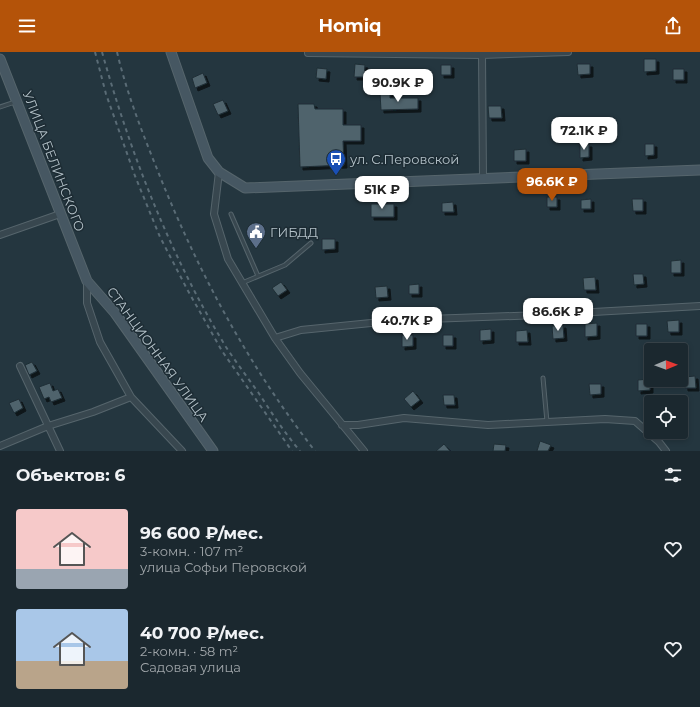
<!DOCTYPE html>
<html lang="ru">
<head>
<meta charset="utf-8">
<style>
	body { margin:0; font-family:Montserrat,sans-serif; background:#28343b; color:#f1f3f6; height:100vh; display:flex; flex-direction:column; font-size:15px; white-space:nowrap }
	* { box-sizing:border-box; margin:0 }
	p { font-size:13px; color:#a0a6aa }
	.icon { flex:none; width:22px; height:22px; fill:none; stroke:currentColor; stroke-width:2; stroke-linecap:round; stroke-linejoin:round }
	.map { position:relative; height:399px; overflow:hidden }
	.sheet { display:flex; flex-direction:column; background:#1b282f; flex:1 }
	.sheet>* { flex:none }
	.needle { width:26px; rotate:89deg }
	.controls { position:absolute; left:644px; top:291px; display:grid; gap:8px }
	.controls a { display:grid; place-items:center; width:44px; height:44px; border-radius:4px; background:#1b282f; box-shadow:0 2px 6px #0003,0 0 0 1px #39444b; font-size:20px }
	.price { position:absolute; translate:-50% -34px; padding:0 9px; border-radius:8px; background:#fff; color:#222; font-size:13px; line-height:26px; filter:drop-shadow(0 1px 2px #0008) }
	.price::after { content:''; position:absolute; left:50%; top:24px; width:12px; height:9px; margin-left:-6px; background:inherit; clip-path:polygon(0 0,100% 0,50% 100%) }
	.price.current { background:#b45309; color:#fff }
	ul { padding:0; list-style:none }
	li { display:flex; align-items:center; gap:12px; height:100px; padding:0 16px }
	li span { display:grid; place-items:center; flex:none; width:112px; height:80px; border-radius:4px; color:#555 }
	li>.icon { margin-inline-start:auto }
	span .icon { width:48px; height:48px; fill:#fffc; stroke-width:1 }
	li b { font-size:17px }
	h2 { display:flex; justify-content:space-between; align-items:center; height:48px; padding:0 16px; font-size:17px }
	header { display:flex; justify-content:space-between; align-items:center; height:52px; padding:0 16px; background:#b45309; color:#fff; font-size:18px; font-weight:700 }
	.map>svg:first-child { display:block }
	.building { fill:#4f636c; stroke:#1f2e36; filter:url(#shadow) }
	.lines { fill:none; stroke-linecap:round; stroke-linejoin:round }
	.service-casing { stroke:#56656c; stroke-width:5 }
	.minor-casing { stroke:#56656c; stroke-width:8 }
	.secondary-casing { stroke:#56656c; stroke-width:11 }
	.service { stroke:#38474f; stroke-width:3 }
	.minor { stroke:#38474f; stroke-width:6 }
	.secondary { stroke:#465762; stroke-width:9 }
	.rail { stroke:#5a6c76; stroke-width:2; stroke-dasharray:4 4; stroke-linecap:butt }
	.labels { text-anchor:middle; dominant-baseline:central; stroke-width:3; stroke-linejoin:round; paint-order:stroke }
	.poi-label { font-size:13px; fill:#b4c2c9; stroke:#1d2c34; text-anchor:start }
	.street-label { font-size:13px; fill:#b4c2c9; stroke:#1d2c34 }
</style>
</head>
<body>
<header><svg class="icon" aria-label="menu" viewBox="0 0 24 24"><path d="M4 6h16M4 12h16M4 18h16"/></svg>Homiq<svg class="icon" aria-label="share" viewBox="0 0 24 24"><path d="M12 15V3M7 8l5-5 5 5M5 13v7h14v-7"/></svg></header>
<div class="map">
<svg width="700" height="399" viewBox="0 0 700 399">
	<defs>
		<filter id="shadow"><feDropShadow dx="3" dy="3" stdDeviation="0" flood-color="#0009"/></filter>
	</defs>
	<rect width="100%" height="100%" fill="#24363f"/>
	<path class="building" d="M644 7H656V19L644 20Z
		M355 12 365 13 364 25H354Z
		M577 12H590V22L578 23Z
		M441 13H451V23H441Z
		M317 16 327 17 326 27 316 26Z
		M673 17H684V28H673Z
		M203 21 207 31 195 36 192 26Z
		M380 41H390V46H418V57L381 58Z
		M223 48 228 59 218 63 213 52Z
		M298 52H314L315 57H343V73H361V89H343L344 113 300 115Z
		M488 54H501L502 66H489Z
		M580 92H589V105L580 106Z
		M645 92H654V103L645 104Z
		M526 97V109H514V98Z
		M547 145H557V155H547Z
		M591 147V157H581V148Z
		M632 147H643V159H633Z
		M453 150 454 160H442V151Z
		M371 152H394V165H371Z
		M322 187H335V197L322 198Z
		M681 208V221H671V209Z
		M633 222H643L644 232 634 233Z
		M595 225 596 238H584L583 226Z
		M281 230 287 238 278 244 272 236Z
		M419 232V242H409V233Z
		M387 234 388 245 376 246 375 235Z
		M679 268V280H668L667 269Z
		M597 271V284L585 285V272Z
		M636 272H647V284H636Z
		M563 273 564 286 553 287 552 274Z
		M491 277V288L480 289V278Z
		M527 278 528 290H516V279Z
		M402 283H413V294L402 295Z
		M443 283H453V294H443Z
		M32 310 37 319 29 323 25 313Z
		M695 324 696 336H685L684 325Z
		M650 327V338L638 339V328Z
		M50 331 53 339 58 337 62 346 51 350 49 345 44 347 39 335Z
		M589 332H601V342L590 343Z
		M413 339 420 348 411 355 404 347Z
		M443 343H454L455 353H444Z
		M19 347 23 356 14 361 9 351Z
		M540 389 551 393 548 399H537Z
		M444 392 450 399H436Z
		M494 392 506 393 505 399H493Z"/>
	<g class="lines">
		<defs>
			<path id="service" d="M0 55 15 50
				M231 162 258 224
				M242 231 285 213 311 191
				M543 326 547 370"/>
			<path id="minor" d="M308 1 482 3 568 0
				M482 3 483 126
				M219 120 214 162 228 207 275 286 300 321 364 399
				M0 183 60 162
				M87 229V251L100 290 131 345 182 399
				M275 286 301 278 401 268 540 263 700 254
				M20 314 60 399
				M342 373H358L404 366 488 373 605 367 635 369 659 390 666 399
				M0 394 48 374 93 360 131 345"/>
			<path id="secondary" d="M171 0 208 106 219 120 245 136 700 118
				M0 7 87 229 115 261 213 399"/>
		</defs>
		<use href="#service" class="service-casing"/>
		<use href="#minor" class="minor-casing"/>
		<use href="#secondary" class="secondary-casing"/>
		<use href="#service" class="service"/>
		<use href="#minor" class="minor"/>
		<use href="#secondary" class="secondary"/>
		<path class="rail" d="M95 0 106 42 135 124 160 185 187 237 222 299 292 399
			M102 0C131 103 170 203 226 295 236 310 247 325 258 340 271 360 284 380 300 399
			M117 0C126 38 140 75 155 112 195 214 247 312 315 399"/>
	</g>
	<defs>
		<symbol id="bus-pin" viewBox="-11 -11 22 30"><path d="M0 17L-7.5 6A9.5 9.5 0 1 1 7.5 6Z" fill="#1a4fb4" stroke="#1d2c34"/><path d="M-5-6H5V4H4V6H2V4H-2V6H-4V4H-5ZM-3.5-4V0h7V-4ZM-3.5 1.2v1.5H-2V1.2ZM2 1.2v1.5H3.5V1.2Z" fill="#fff"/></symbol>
		<symbol id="civic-pin" viewBox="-11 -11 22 30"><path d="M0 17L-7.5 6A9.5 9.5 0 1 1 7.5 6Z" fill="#5c6f8a" stroke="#1d2c34"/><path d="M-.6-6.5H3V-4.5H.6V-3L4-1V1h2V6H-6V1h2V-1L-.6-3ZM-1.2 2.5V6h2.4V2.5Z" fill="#fff"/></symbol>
	</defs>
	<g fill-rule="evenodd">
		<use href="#bus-pin" x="325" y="96" width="22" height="30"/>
		<use href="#civic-pin" x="245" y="169" width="22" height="30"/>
	</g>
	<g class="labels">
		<g class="poi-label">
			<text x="350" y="107">ул. С.Перовской</text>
			<text x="270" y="180">ГИБДД</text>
		</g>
		<g class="street-label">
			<text transform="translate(54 109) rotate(69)">УЛИЦА БЕЛИНСКОГО</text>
			<text transform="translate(158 302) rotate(54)">СТАНЦИОННАЯ УЛИЦА</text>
		</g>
	</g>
</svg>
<div class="controls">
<a><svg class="needle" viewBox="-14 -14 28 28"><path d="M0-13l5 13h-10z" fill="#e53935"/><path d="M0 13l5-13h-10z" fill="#a0a6aa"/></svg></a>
<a><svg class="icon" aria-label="locate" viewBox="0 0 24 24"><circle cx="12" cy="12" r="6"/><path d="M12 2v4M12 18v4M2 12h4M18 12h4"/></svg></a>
</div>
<b class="price" style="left:398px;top:51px">90.9K ₽</b>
<b class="price" style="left:584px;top:99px">72.1K ₽</b>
<b class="price current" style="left:552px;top:150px">96.6K ₽</b>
<b class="price" style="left:382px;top:158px">51K ₽</b>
<b class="price" style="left:558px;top:280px">86.6K ₽</b>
<b class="price" style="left:407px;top:289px">40.7K ₽</b>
</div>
<section class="sheet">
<h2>Объектов: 6<svg class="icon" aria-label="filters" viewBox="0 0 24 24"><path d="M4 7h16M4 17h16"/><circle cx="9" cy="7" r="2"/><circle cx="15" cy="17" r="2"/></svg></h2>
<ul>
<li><span style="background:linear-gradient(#f6c9c9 75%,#9aa5b1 0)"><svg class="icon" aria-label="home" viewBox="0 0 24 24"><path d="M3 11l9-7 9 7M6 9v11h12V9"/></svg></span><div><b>96 600 ₽/мес.</b><p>3-комн. · 107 m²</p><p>улица Софьи Перовской</p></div><svg class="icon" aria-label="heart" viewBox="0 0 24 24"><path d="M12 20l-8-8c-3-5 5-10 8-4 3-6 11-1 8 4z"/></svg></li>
<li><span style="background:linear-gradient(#a9c7e8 65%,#b9a48a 0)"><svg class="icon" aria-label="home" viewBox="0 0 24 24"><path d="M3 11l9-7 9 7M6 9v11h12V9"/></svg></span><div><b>40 700 ₽/мес.</b><p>2-комн. · 58 m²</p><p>Садовая улица</p></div><svg class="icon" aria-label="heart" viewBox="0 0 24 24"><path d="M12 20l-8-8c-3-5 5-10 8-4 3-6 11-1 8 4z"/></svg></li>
</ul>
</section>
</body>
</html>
